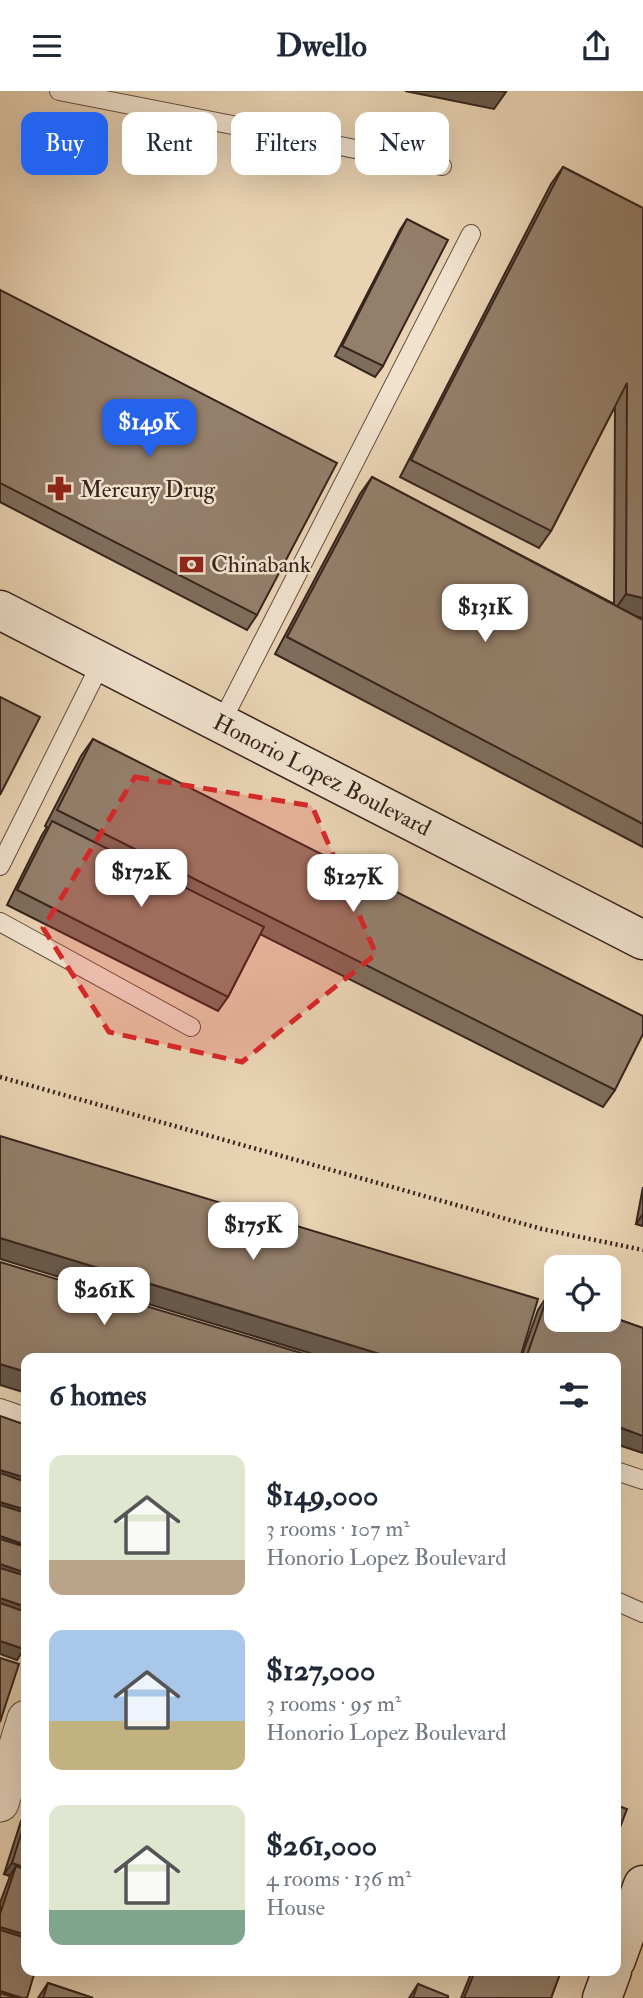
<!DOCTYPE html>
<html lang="en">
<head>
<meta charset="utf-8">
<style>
	body { margin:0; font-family:"IM FELL Double Pica",serif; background:#f6f6f7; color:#1f2937; height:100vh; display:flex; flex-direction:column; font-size:26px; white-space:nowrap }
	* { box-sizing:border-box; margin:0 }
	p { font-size:23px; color:#747a83 }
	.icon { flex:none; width:38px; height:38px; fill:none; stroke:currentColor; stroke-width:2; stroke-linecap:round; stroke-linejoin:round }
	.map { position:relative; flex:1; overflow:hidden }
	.panel { position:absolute; left:21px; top:1262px; width:600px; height:623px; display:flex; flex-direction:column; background:#fff; border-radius:14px; box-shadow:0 7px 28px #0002 }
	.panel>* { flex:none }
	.hud { position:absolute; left:21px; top:21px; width:602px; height:63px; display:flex; gap:14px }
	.fabs { position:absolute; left:544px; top:1164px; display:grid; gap:14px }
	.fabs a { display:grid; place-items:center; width:77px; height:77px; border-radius:14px; background:#fff; box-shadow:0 7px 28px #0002; font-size:35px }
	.price { position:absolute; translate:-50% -60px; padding:0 16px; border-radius:14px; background:#fff; color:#222; font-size:23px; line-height:46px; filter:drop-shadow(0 2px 4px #0008) }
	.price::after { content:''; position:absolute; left:50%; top:42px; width:21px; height:16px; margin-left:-10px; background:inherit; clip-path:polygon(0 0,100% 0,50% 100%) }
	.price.current { background:#2563eb; color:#fff }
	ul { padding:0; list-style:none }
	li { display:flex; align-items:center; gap:21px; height:175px; padding:0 28px }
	li span { display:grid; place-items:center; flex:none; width:196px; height:140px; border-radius:14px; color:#555 }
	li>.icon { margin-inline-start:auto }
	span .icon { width:84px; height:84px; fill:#fffc; stroke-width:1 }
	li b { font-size:30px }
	h2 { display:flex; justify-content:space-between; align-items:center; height:84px; padding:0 28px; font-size:30px }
	.pill { padding:0 24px; border-radius:14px; background:#fff; box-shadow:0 7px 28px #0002; font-size:24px; line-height:63px }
	.pill.current { background:#2563eb; color:#fff }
	header { display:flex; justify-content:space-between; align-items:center; height:91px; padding:0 28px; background:#fff; font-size:32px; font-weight:700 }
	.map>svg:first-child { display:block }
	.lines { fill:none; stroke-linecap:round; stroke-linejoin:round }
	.service-casing { stroke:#645042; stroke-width:20 }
	.minor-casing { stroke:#645042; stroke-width:39 }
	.secondary-casing { stroke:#37241d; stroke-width:41 }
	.path { stroke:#37241d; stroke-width:4.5; stroke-dasharray:2 3.5; stroke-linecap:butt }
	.service { stroke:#f1e2ce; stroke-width:18 }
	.minor { stroke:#f1e2ce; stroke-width:37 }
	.secondary { stroke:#f1e2ce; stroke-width:38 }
	.wall { fill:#7f6d5c; stroke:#37241d; stroke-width:2 }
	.shaded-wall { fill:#68594b; stroke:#37241d; stroke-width:2 }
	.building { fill:#947f6b; stroke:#37241d; stroke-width:2 }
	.marked { fill:#d62828; fill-opacity:0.2; stroke:#d62828; stroke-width:5; stroke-dasharray:14 9; stroke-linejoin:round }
	.labels { text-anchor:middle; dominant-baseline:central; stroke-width:5; stroke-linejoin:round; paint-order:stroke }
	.poi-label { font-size:23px; fill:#37241d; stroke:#f1e2ce; text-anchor:start }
	.street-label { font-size:23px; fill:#37241d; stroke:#f1e2ce }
</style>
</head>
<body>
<header><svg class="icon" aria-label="menu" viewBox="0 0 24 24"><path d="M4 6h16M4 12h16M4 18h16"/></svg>Dwello<svg class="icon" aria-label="share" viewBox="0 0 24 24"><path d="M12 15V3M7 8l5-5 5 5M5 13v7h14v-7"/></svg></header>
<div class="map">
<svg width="643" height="1907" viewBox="0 0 643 1907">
	<rect width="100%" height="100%" fill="#e9d3b3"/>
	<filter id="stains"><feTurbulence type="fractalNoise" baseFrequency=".00286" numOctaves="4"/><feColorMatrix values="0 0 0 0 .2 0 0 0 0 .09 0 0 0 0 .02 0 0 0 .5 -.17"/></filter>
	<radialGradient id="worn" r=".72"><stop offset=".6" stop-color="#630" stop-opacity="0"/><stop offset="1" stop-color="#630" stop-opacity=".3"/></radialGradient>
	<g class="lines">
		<defs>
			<path id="service" d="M59 0 442 75
				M221 632 471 143
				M0 775 102 570
				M0 831 191 936
				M0 1317 26 1326
				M616 1380 643 1389
				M616 1510 643 1522"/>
			<path id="minor" d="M0 1712 26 1628"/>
			<path id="secondary" d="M0 519 643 849
				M616 1869 643 1794
				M602 1907 612 1880"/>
		</defs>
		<use href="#service" class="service-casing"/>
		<use href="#minor" class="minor-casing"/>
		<use href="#secondary" class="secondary-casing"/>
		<path class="path" d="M0 986 542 1138 643 1159"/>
		<use href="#service" class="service"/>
		<use href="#minor" class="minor"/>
		<use href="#secondary" class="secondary"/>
	</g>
	<path class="wall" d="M563 76 643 117 637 526 643 529V756L275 563 360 403 372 386 614 513 615 315 551 440 539 457 400 386 551 93Z
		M407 128 383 275 375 286 335 265 400 139Z
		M0 199 257 524 247 539 0 411Z
		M93 648 615 999 603 1016 260 843 228 906 218 920 7 814 42 744 47 736 45 735 81 665Z
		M643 1096V1135L636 1133Z
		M548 1204 643 1237V1362L616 1353V1267H521L538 1219Z
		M26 1722V1880L0 1907V1812L10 1785 4 1783 21 1730Z
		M472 1880H561L551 1907H461Z
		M48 1892 93 1907H38Z
		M418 1893 448 1907H409Z"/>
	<path class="shaded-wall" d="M405 0H500L506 1 494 18Z
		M626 503 643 507V527L614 520Z
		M643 1123V1135L636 1133Z
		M0 1147 393 1267H326L0 1168Z
		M0 1273 26 1281V1302L0 1294Z
		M616 1335 643 1345V1362L616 1353Z
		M0 1379 26 1387V1401L0 1392Z
		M0 1411 26 1419V1432L0 1424Z
		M0 1445 26 1454V1467L0 1459Z
		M0 1473 26 1482V1495L0 1487Z
		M0 1507 26 1516V1529L0 1520Z
		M0 1550 24 1558 17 1569 0 1563Z
		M12 1772 26 1777V1790L16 1775 10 1785 4 1783Z
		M0 1836 26 1844V1858L0 1849Z
		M0 1900 22 1907H0Z"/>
	<path class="building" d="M563 76 643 117V507L626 503 627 292 551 440 411 369Z
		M407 128 448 149 383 275 342 255Z
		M0 199 337 372 257 524 0 392Z
		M372 386 643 529V733L287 546Z
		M0 606 40 626 0 704Z
		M93 648 643 925V943L615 999 57 719Z
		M52 730 264 836 228 906 17 799Z
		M0 1045 538 1208 520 1267H393L0 1147Z
		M0 1171 318 1267H26V1281L0 1273Z
		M548 1204 556 1207V1228H609V1225L643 1237V1345L616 1335V1267H526Z
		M0 1325 26 1334V1387L0 1379Z
		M0 1382 26 1391V1419L0 1411Z
		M0 1414 26 1422V1454L0 1445Z
		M0 1448 26 1456V1482L0 1473Z
		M0 1477 26 1485V1516L0 1507Z
		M0 1512 26 1521V1551L24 1558 0 1550Z
		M0 1567 19 1573 0 1631Z
		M616 1714 627 1718 616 1747Z
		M26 1727V1777L12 1772Z
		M16 1775 26 1779V1844L0 1836V1823Z
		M0 1839 26 1847V1880H35L27 1907H22L0 1900Z
		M475 1880H561L551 1907H464Z
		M48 1892 93 1907H43Z
		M418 1893 448 1905V1907H413Z
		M0 1902 17 1907H0Z"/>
	<path class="marked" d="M135 686 312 715 376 863 242 971 109 941 43 837Z"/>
	<defs>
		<symbol id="pharmacy-bare" viewBox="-9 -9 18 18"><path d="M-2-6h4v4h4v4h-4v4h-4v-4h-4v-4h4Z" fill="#8f2418" stroke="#f1e2ce" stroke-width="2.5" paint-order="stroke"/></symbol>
		<symbol id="bank-bare" viewBox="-9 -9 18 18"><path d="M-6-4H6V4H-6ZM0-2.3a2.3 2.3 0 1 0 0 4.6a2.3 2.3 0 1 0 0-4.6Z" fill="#8f2418" stroke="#f1e2ce" stroke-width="2.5" paint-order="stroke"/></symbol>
	</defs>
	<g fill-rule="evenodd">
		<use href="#pharmacy-bare" x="42" y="380" width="35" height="35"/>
		<use href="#bank-bare" x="174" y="456" width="35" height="35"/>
	</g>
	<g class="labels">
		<g class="poi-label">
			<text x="80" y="398">Mercury Drug</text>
			<text x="211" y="473">Chinabank</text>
		</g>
		<g class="street-label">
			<text transform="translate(322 684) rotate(27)">Honorio Lopez Boulevard</text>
		</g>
	</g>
	<rect width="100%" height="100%" filter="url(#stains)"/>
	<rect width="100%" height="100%" fill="url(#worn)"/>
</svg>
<div class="fabs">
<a><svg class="icon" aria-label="locate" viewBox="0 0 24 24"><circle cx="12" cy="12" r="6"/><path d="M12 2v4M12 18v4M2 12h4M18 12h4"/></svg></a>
</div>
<b class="price current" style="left:149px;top:368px">$149K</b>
<b class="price" style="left:485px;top:553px">$131K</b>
<b class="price" style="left:141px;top:818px">$172K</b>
<b class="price" style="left:353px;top:823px">$127K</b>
<b class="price" style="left:253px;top:1171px">$175K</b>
<b class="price" style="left:104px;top:1236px">$261K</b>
<div class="hud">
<a class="pill current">Buy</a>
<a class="pill">Rent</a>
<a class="pill">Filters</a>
<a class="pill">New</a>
</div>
<section class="panel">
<h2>6 homes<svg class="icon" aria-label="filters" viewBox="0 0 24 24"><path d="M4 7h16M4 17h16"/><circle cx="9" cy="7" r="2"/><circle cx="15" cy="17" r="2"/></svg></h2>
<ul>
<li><span style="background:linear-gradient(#dfe7d0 75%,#b9a48a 0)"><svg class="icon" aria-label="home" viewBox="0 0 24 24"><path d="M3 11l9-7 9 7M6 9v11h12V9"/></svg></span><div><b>$149,000</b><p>3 rooms · 107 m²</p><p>Honorio Lopez Boulevard</p></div></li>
<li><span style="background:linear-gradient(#a9c7e8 65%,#c2b280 0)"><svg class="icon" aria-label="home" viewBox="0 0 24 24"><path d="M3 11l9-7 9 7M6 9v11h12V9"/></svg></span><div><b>$127,000</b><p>3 rooms · 95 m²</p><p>Honorio Lopez Boulevard</p></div></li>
<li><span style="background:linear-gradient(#dfe7d0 75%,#7fa58c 0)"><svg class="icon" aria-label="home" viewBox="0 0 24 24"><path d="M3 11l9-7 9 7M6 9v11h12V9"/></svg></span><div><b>$261,000</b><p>4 rooms · 136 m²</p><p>House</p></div></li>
</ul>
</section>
</div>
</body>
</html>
